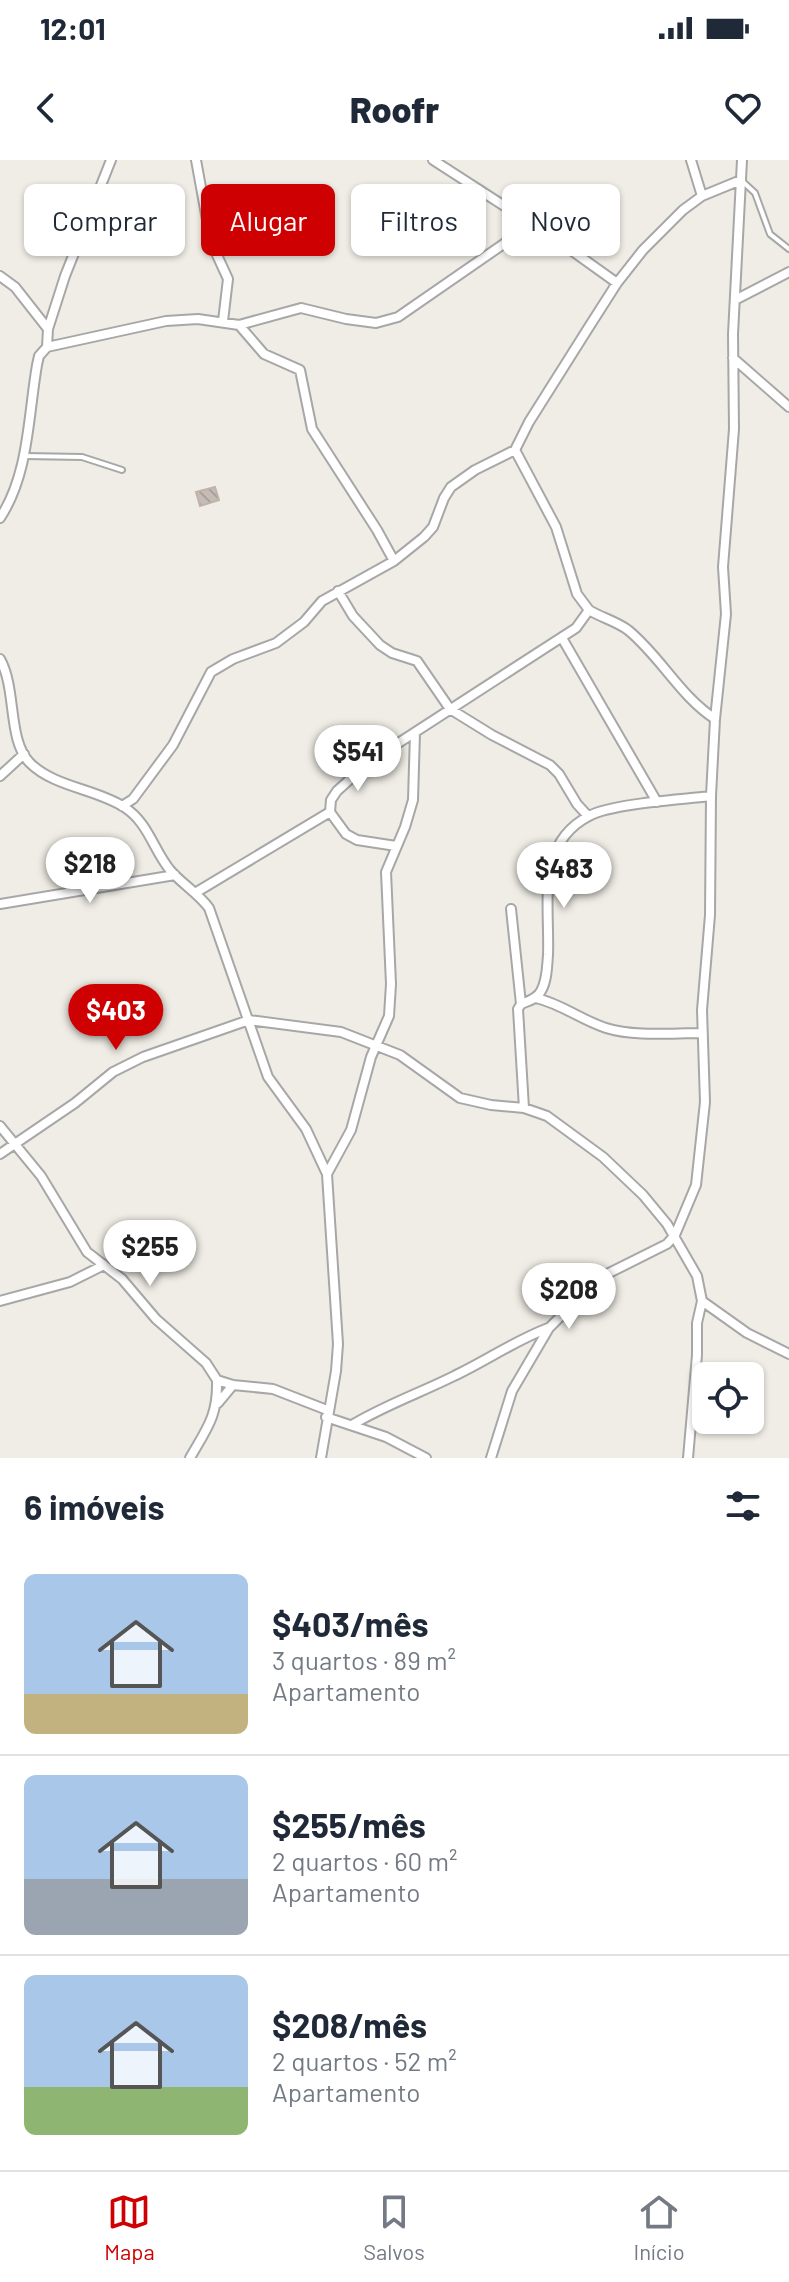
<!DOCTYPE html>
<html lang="pt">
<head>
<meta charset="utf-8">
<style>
	body { margin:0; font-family:Barlow,sans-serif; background:#f6f6f7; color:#1f2937; height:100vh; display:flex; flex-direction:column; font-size:30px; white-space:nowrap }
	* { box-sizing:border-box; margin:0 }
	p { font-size:26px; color:#747a83 }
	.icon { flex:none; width:44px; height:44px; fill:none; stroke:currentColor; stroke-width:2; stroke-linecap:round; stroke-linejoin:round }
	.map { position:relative; height:1298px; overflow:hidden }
	.panel { display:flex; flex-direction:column; background:#fff; flex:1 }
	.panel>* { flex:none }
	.hud { position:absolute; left:24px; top:24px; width:742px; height:72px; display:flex; gap:16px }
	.buttons { position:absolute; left:692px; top:1202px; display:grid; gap:16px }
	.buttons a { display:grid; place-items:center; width:72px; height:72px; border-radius:12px; background:#fff; box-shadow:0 2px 6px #0004; font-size:40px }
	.price { position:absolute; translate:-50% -68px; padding:0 18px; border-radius:28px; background:#fff; color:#222; font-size:26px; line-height:52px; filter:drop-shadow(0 2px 4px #0008) }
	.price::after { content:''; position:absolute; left:50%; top:48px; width:24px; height:18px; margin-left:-12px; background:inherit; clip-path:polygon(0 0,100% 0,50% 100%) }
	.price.current { background:#cf0002; color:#fff }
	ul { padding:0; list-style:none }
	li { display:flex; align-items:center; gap:24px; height:200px; padding:0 24px }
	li+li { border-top:2px solid #e0e1e3 }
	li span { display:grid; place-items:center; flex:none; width:224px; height:160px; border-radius:12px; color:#555 }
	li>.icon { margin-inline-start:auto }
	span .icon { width:96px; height:96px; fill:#fffc; stroke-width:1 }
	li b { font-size:34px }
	h2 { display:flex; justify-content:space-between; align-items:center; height:96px; padding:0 24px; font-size:34px }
	.tag { padding:0 28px; border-radius:12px; background:#fff; box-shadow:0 2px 6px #0004; font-size:28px; line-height:72px }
	.tag.current { background:#cf0002; color:#fff }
	.status { display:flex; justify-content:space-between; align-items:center; height:56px; padding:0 40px; background:#fff; direction:ltr }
	.status svg { height:22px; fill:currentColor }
	header { display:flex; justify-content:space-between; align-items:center; height:104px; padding:0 24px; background:#fff; font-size:36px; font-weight:800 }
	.dock { display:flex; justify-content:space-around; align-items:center; height:112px; border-top:2px solid #e0e1e3; background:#fff; font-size:22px; color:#747a83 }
	.dock a { display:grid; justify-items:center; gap:4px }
	.dock .current { color:#cf0002 }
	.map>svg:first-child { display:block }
	.building { fill:url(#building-back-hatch); stroke:#c2b3a8; stroke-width:2 }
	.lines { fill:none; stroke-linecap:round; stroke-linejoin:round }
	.lane-casing { stroke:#a7a7a7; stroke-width:8 }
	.street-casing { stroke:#a7a7a7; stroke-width:12 }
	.lane { stroke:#fff; stroke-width:4 }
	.street { stroke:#fff; stroke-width:8 }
</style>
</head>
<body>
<div class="status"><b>12:01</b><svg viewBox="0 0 49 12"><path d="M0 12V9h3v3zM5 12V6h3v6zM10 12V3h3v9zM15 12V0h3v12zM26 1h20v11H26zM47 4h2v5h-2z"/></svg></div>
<header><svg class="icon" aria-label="back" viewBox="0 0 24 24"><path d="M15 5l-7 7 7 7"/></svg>Roofr<svg class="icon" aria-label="heart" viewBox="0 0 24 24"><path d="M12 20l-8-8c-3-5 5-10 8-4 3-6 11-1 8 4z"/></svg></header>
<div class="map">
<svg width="789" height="1298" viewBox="0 0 789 1298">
	<defs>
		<pattern id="building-back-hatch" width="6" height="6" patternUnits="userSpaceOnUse" patternTransform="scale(2)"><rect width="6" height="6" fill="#c5bcb5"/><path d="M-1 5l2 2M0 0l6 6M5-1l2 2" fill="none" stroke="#a9a19b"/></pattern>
	</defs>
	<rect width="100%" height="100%" fill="#f0ede6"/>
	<path class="building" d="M215 327 219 340 200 346 196 332Z"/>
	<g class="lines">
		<defs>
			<path id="lane" d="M742 21 755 33 770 74 789 89
				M25 296 82 297 122 310"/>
			<path id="street" d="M196 0 211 82 228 119 223 161
				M433 0 557 80 617 123
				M691 0 702 36
				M0 116 15 127 48 169
				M735 140 789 112
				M239 165 264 194 300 210 312 269 377 370 394 401
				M47 187 48 169 65 116 111 0
				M733 198 789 247
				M515 290 556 367 577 434 589 450
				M0 358C29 314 28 257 37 205L39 196 47 187 166 161 198 159 239 165 301 148 346 159 376 163 398 157 531 65
				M338 431 353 456 380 485 392 493 417 501 450 549 492 575 550 605 559 614 577 644 588 656
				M562 478 657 642
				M0 499C17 529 7 580 30 603 54 627 96 629 124 647 148 662 153 689 170 710 182 724 198 733 209 748L268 917 306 969 327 1014 338 1184 336 1211 321 1298
				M0 616 24 594
				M122 646 133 639 173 585 211 512 233 499 276 483 304 462 322 441 394 401 424 377 433 367 444 338 451 327 475 310 515 290 529 262 587 170 617 123 643 90 683 50 702 36 741 20
				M396 686 357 680 346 674 330 652 331 640 337 631 369 602 576 468 589 450C602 458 616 461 628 470 661 497 679 535 715 559
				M195 733 330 652
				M0 744 175 715
				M511 749 521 844
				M536 838C562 844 581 860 606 868 635 877 671 873 701 873
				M524 948 518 849 521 844C528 841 537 839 541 831 547 821 547 807 548 795 550 745 535 684 589 656 610 644 684 639 711 636
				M0 966 41 1016 87 1092 122 1119 156 1159 206 1203 217 1220 233 1225 273 1229 327 1250
				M0 994 75 943 113 912 143 897 249 860 341 872 400 895 460 938 491 945 524 948 547 956 603 997 643 1035 667 1064 697 1116 702 1141 697 1163V1195L688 1298
				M327 1014 351 970 371 897 389 856 391 824 386 712 405 667 413 640 415 573
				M0 1141 70 1122 104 1105
				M702 1141 747 1173 789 1194
				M218 1243 233 1225
				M326 1257 386 1277 426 1298
				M352 1265C385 1245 420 1233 454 1216 486 1201 514 1181 548 1168
				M190 1298C207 1268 218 1256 217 1220
				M491 1298 512 1231 549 1168 599 1118 667 1084 675 1075 696 1025 705 942 702 850 710 755 711 636 715 559 726 454 723 407 734 269 733 174 742 0"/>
		</defs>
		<use href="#lane" class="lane-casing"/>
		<use href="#street" class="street-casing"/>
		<use href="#lane" class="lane"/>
		<use href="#street" class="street"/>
	</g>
</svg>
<div class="buttons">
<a><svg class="icon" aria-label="locate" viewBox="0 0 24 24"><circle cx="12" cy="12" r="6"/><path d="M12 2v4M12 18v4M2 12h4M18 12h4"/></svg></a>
</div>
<b class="price" style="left:358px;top:633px">$541</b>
<b class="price" style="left:90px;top:745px">$218</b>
<b class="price" style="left:564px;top:750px">$483</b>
<b class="price current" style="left:116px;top:892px">$403</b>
<b class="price" style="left:150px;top:1128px">$255</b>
<b class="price" style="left:569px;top:1171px">$208</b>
<div class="hud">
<a class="tag">Comprar</a>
<a class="tag current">Alugar</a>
<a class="tag">Filtros</a>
<a class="tag">Novo</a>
</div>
</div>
<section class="panel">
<h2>6 imóveis<svg class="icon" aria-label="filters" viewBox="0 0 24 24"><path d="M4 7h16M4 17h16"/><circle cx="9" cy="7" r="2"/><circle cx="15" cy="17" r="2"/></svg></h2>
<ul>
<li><span style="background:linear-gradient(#a9c7e8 75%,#c2b280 0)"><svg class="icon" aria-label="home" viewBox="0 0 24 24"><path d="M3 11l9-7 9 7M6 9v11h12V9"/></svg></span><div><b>$403/mês</b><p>3 quartos · 89 m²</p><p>Apartamento</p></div></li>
<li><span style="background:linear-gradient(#a9c7e8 65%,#9aa5b1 0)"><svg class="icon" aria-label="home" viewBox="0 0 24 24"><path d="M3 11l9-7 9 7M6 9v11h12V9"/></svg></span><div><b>$255/mês</b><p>2 quartos · 60 m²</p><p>Apartamento</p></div></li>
<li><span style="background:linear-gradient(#a9c7e8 70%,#8fb573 0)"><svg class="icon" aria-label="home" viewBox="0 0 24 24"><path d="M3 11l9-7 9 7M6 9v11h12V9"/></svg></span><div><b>$208/mês</b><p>2 quartos · 52 m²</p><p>Apartamento</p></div></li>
</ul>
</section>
<nav class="dock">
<a class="current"><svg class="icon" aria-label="map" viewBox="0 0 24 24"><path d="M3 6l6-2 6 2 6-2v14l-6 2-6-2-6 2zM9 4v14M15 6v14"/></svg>Mapa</a>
<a><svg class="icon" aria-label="saved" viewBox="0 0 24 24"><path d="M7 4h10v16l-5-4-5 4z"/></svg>Salvos</a>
<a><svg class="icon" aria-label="home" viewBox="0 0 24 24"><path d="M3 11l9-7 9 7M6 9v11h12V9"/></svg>Início</a>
</nav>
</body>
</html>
